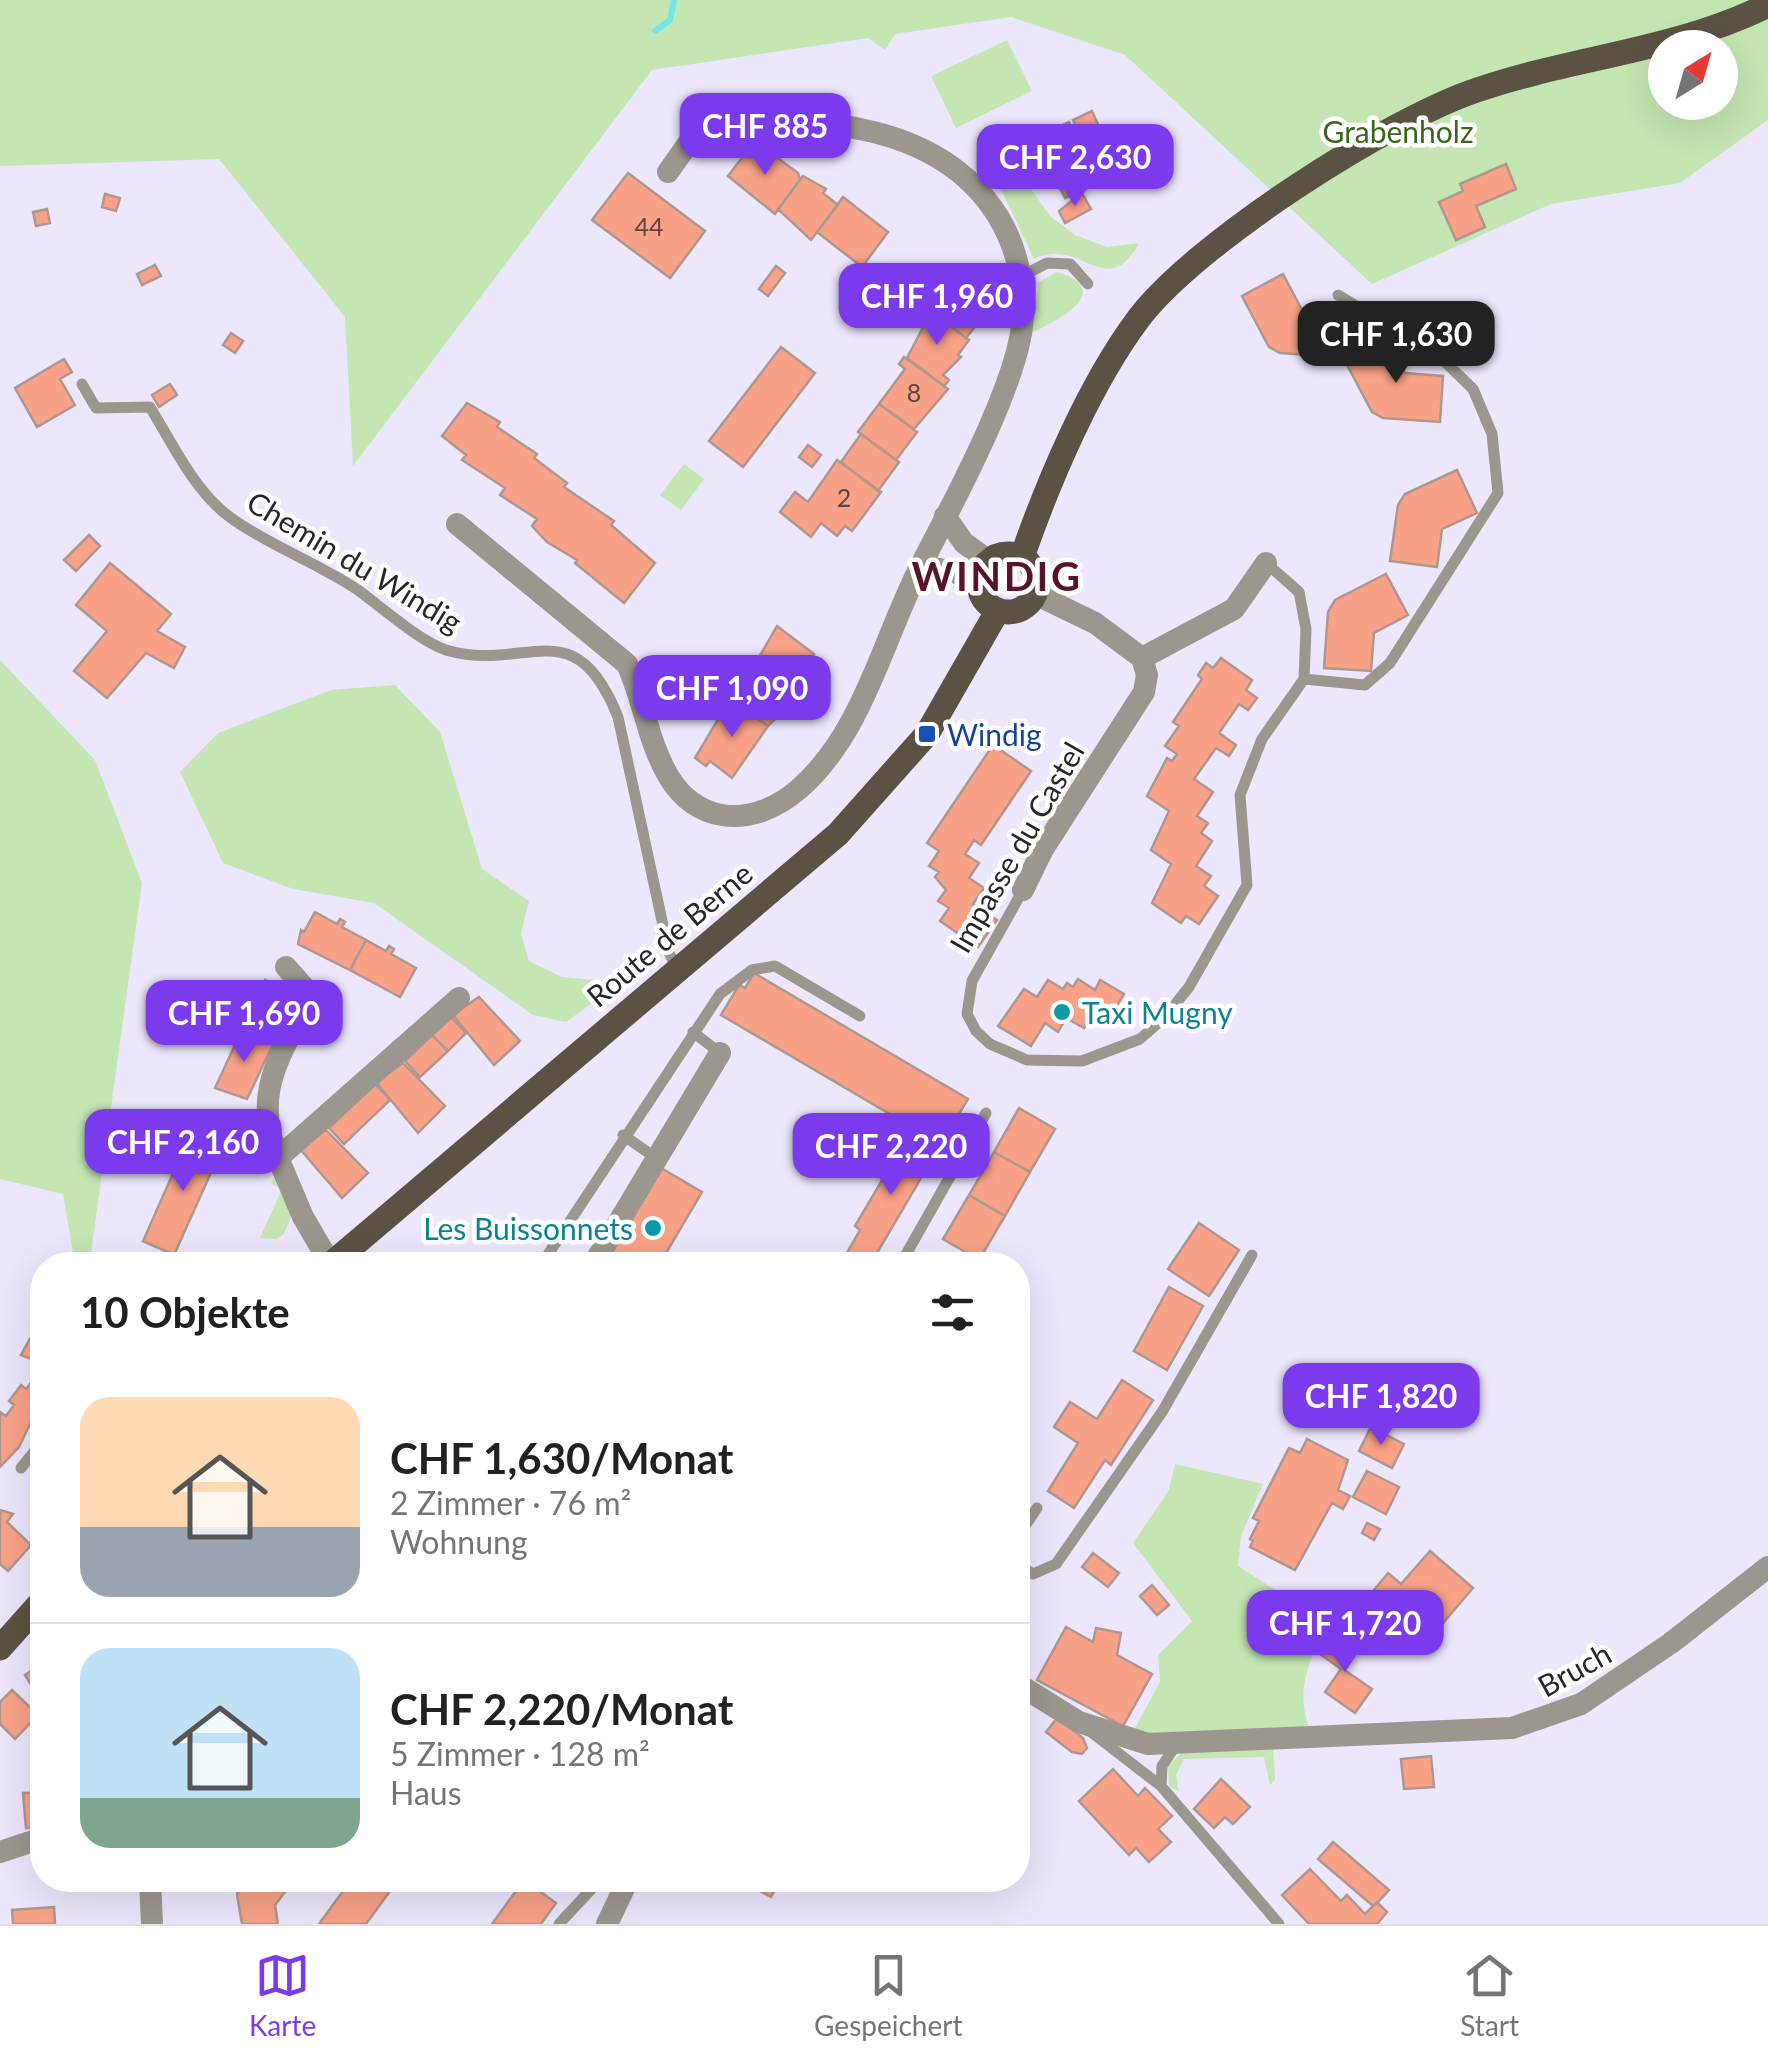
<!DOCTYPE html>
<html lang="de">
<head>
<meta charset="utf-8">
<style>
	body { margin:0; font-family:Lato,sans-serif; background:#f2f2f2; color:#202124; height:100vh; display:flex; flex-direction:column; font-size:38px; white-space:nowrap }
	* { box-sizing:border-box; margin:0 }
	p { font-size:32px; color:#757577 }
	.icon { flex:none; width:55px; height:55px; fill:none; stroke:currentColor; stroke-width:2; stroke-linecap:round; stroke-linejoin:round }
	.map { position:relative; flex:1; overflow:hidden }
	.side { position:absolute; left:30px; top:1252px; width:1000px; height:640px; display:flex; flex-direction:column; background:#fff; border-radius:40px; box-shadow:0 10px 40px #0002 }
	.side>* { flex:none }
	.needle { width:65px; rotate:37deg }
	.buttons { position:absolute; left:1648px; top:30px; display:grid; gap:20px }
	.buttons a { display:grid; place-items:center; width:90px; height:90px; border-radius:50%; background:#fff; box-shadow:0 10px 40px #0002; font-size:50px }
	.price { position:absolute; translate:-50% -85px; padding:0 22px; border-radius:20px; background:#7c3aed; color:#fff; font-size:32px; line-height:65px; filter:drop-shadow(0 2px 5px #0008) }
	.price::after { content:''; position:absolute; left:50%; top:60px; width:30px; height:22px; margin-left:-15px; background:inherit; clip-path:polygon(0 0,100% 0,50% 100%) }
	.price.selected { background:#222; color:#fff }
	ul { padding:0; list-style:none }
	li { display:flex; align-items:center; gap:30px; height:250px; padding:0 50px }
	li+li { border-top:2px solid #e0e0e0 }
	li span { display:grid; place-items:center; flex:none; width:280px; height:200px; border-radius:30px; color:#555 }
	li>.icon { margin-inline-start:auto }
	span .icon { width:120px; height:120px; fill:#fffc; stroke-width:1 }
	li b { font-size:42px }
	h2 { display:flex; justify-content:space-between; align-items:center; height:120px; padding:0 50px; font-size:42px }
	.tabs { display:flex; justify-content:space-around; align-items:center; height:140px; border-top:2px solid #e0e0e0; background:#fff; font-size:28px; color:#757577 }
	.tabs a { display:grid; justify-items:center; gap:5px }
	.tabs .selected { color:#7c3aed }
	.map>svg:first-child { display:block }
	.green { fill:#c3e6b2; fill-rule:evenodd }
	.lines { fill:none; stroke-linecap:round; stroke-linejoin:round }
	.stream { stroke:#6de9eb; stroke-width:6 }
	.building { fill:#f9a287; stroke:#af978f; stroke-width:2.5 }
	.service { stroke:#9b978e; stroke-width:11 }
	.minor { stroke:#9b978e; stroke-width:22 }
	.primary { stroke:#5a5343; stroke-width:25 }
	.transit-dot { fill:#1a4fb4; stroke:#fff; stroke-width:4 }
	.culture-dot { fill:#0f9aa8; stroke:#fff; stroke-width:4 }
	.labels { text-anchor:middle; dominant-baseline:central; stroke-width:9; stroke-linejoin:round; paint-order:stroke }
	.number-label { font-size:25px; fill:#5b4443 }
	.park-label { font-size:30px; fill:#39651e; stroke:#fff }
	.street-label { font-size:30px; fill:#26242c; stroke:#fff }
	.transit-label { font-size:30px; fill:#164399; stroke:#fff; text-anchor:start }
	.culture-label { font-size:30px; fill:#0d838f; stroke:#fff; text-anchor:start }
	.district-label { font-size:40px; font-weight:bold; letter-spacing:2.5px; fill:#57132a; stroke:#fff }
</style>
</head>
<body>
<div class="map">
<svg width="1768" height="1924" viewBox="0 0 1768 1924">
	<rect width="100%" height="100%" fill="#ede7fe"/>
	<path class="green" d="M0 0H1768V120L1680 183 1551 204 1372 284 1125 55 1011 17 895 34 885 50 868 38 652 70 353 466 345 317 219 159 0 166ZM1665 48H1720V102H1665Z
		M1007 40 1032 91 956 128 931 76Z
		M1001 128 1016 133 1014 165 1050 216 1075 235 1107 247 1139 243C1106 303 1082 236 1034 259L1003 193 977 167 981 145Z
		M1057 272C1118 291 1055 322 1031 333L1039 282Z
		M684 464 704 479 681 510 660 495Z
		M0 660 95 760 142 883 90 1260 74 1258 63 1194 0 1179Z
		M395 685 440 732 482 869 529 901 521 934 529 961 562 977 593 980 598 999 566 1022 533 1015 374 903 293 889 223 863 180 772 218 733 331 690Z
		M276 1172 293 1211 284 1234 277 1239 260 1238 282 1189 271 1184Z
		M1175 1464 1263 1484 1241 1536 1238 1566 1327 1623C1310 1661 1294 1689 1310 1730L1179 1738 1133 1732 1160 1682 1158 1655 1192 1621 1133 1543 1169 1490Z
		M1273 1747 1275 1780 1270 1785 1264 1757 1184 1759 1176 1775 1179 1792 1169 1786 1168 1766 1182 1752Z"/>
	<g class="lines">
		<path class="stream" d="M655 31 670 20 674 0"/>
	</g>
	<path class="building" d="M1092 111 1101 131 1083 140 1073 120Z
		M1069 122 1099 182 1065 198 1035 138Z
		M751 146 764 156 768 151 798 173 800 180 775 214 728 176Z
		M1506 164 1516 189 1476 206 1485 227 1456 240 1439 202 1463 191 1460 184Z
		M628 173 705 231 670 278 592 220Z
		M803 176 826 189 823 193 838 205 811 240 778 209Z
		M1082 193 1091 209 1065 223 1059 211Z
		M105 194 120 198 116 211 102 207Z
		M843 197 888 232 862 267 817 232Z
		M47 209 50 223 36 226 33 212Z
		M155 265 161 276 142 285 137 274Z
		M776 266 785 273 768 296 759 289Z
		M963 266 999 296 966 338 933 313V307Z
		M1283 274 1301 308 1340 311 1336 357 1280 353 1269 347 1242 296Z
		M931 312 969 340 958 355 961 357 943 375 949 380 944 386 907 358Z
		M231 333 243 341 235 353 223 345Z
		M1386 339 1405 373 1443 376 1440 422 1383 418 1372 412 1345 361Z
		M781 347 815 373 743 467 709 441Z
		M904 357 948 389 914 429 879 404 905 369 899 364Z
		M64 359 72 372 60 379 75 405 37 427 15 388Z
		M170 384 177 395 159 407 152 395Z
		M467 403 500 422 497 427 537 454 534 458 567 483 564 487 614 521 611 525 655 563 624 603 575 563 577 560 547 542 532 526 537 519 500 495 505 488 462 460 466 455 442 436Z
		M879 404 917 432 896 460 858 432Z
		M861 434 899 462 878 491 841 462Z
		M808 445 821 455 812 467 799 457Z
		M837 460 881 492 852 531 845 526 837 536 821 523 811 537 780 512 795 492 808 502Z
		M1457 470 1477 513 1442 529 1437 567 1390 561 1398 505 1405 494Z
		M89 535 100 546 76 571 64 560Z
		M110 563 171 614 157 631 185 647 174 668 146 653 107 698 74 671 107 631 76 605Z
		M1386 574 1408 615 1374 633 1371 671 1324 668 1328 612 1335 600Z
		M777 626 814 654 804 667 807 670 788 689 755 664Z
		M1221 658 1252 680 1246 690 1257 698 1248 710 1239 704 1219 733 1236 745 1229 756 1216 748 1194 779 1213 792 1197 816 1208 823 1201 833 1212 841 1196 866 1211 876 1204 886 1218 896 1199 924 1186 916 1181 923 1152 903 1171 864 1151 850 1169 811 1147 796 1167 758 1172 761 1177 754 1165 746 1179 726 1173 722 1202 679 1198 675 1206 663 1213 668Z
		M755 664 792 692 781 706 785 709 768 726 735 702 746 687 741 683Z
		M735 702 768 726 732 778 710 761 706 766 695 758 720 716Z
		M993 745 1031 771 981 845 974 840 965 854 979 863 969 878 984 888 973 904 997 920 978 947 940 921 949 908 938 901 946 890 935 877 939 872 929 866 939 851 927 843Z
		M315 912 337 924 340 919 345 922 342 927 366 940 350 970 298 944 301 930 304 932Z
		M366 940 386 951 389 946 394 949 391 954 416 968 400 997 350 970Z
		M754 973 968 1099 941 1144 721 1015 739 985 745 988Z
		M1078 979 1095 990 1100 980 1124 994 1107 1023 1092 1014 1084 1028 1066 1018 1058 1032 1045 1023 1031 1046 998 1026 1024 989 1037 997 1048 980 1063 989 1067 983 1073 987Z
		M265 980 296 994 273 1044 242 1030Z
		M479 997 520 1041 494 1065 453 1015Z
		M451 1017 466 1033 448 1051 432 1035Z
		M242 1030 273 1044 247 1099 215 1088Z
		M432 1035 448 1051 420 1077 405 1061Z
		M403 1063 445 1106 418 1133 376 1082Z
		M375 1084 390 1100 344 1144 329 1128Z
		M1019 1108 1055 1129 1030 1172 994 1152Z
		M913 1128 941 1144 870 1265H840L860 1230 855 1226Z
		M326 1130 368 1173 342 1198 300 1149Z
		M829 1130 861 1149 852 1167 819 1150Z
		M191 1133 222 1148 174 1255 143 1241Z
		M994 1152 1030 1172 1005 1216 969 1195Z
		M661 1168 702 1192 659 1265H605Z
		M969 1195 1005 1216 979 1260 943 1239Z
		M1199 1223 1239 1250 1209 1296 1168 1269Z
		M1169 1287 1203 1306 1167 1370 1134 1351Z
		M38 1324 42 1326V1363L21 1355Z
		M1122 1380 1153 1400 1111 1465 1105 1460 1074 1508 1048 1491 1078 1443 1054 1427 1070 1402 1097 1419Z
		M30 1384 42 1393V1412L35 1422 32 1420 19 1447 0 1467V1412L6 1416 14 1405 9 1401 21 1385 26 1389Z
		M1371 1427 1404 1444 1392 1468 1359 1451Z
		M1307 1439 1348 1460 1338 1490 1350 1496 1343 1509 1332 1503 1295 1570 1250 1547 1253 1541 1250 1539 1259 1521 1253 1518 1289 1448 1300 1453Z
		M1367 1471 1399 1487 1386 1514 1353 1497Z
		M0 1510 13 1514 7 1522 31 1545 8 1571 0 1564Z
		M1367 1523 1380 1529 1374 1540 1362 1533Z
		M1430 1551 1473 1588 1426 1643 1378 1602 1382 1597 1374 1590 1388 1573 1401 1584Z
		M1093 1553 1119 1573 1108 1587 1082 1567Z
		M1152 1585 1169 1605 1157 1615 1140 1596Z
		M1066 1627 1093 1642 1096 1628 1121 1633 1117 1655 1152 1674 1123 1726 1037 1680Z
		M1335 1633 1358 1649 1343 1669 1372 1689 1355 1713 1325 1692 1341 1669 1320 1654Z
		M42 1663V1702L25 1675Z
		M12 1690 38 1715 15 1739 0 1724V1702Z
		M1057 1718 1083 1738 1087 1748 1082 1754 1072 1752 1046 1732Z
		M1431 1756 1434 1787 1404 1789 1401 1759Z
		M1113 1769 1138 1796 1145 1788 1172 1816 1158 1829 1171 1842 1149 1862 1136 1848 1129 1855 1079 1801Z
		M1221 1779 1250 1807 1233 1824 1225 1817 1214 1828 1194 1809Z
		M42 1792V1826L26 1828 23 1793Z
		M1333 1842 1389 1890 1378 1902 1373 1906 1318 1859Z
		M1310 1869 1341 1901 1347 1895 1365 1914 1377 1902 1387 1912 1377 1924H1309L1282 1895Z
		M100 1880H131V1887L100 1886Z
		M247 1880H274L287 1889 275 1905 278 1924H242L237 1894Z
		M351 1880H375L390 1891 366 1924H319Z
		M524 1880 556 1903 541 1924H492Z
		M740 1880H780L771 1897Z
		M54 1907 55 1924H13L12 1910Z"/>
	<g class="lines">
		<path class="service" d="M1020 277 1047 263 1070 264 1088 284
			M82 384 96 408 150 407C173 445 195 492 231 518 270 546 318 563 358 590 381 607 421 642 446 650 525 674 574 606 618 717L669 953 677 968
			M1304 679 1365 685 1390 663 1498 493 1492 434 1473 389 1441 358 1338 295
			M1023 890 972 981 967 1014 976 1031 990 1044 1027 1060 1082 1061 1140 1039 1166 1016 1189 987 1247 885 1240 795 1262 739 1304 679 1306 629 1299 592 1266 563
			M693 1032 720 1053
			M623 1135 656 1158
			M541 1265 720 994 752 970 775 966 860 1016
			M900 1265 986 1113
			M21 1468 42 1442
			M1018 1536 1037 1508
			M1018 1564 1033 1574 1056 1564 1162 1412 1252 1255
			M1091 1732 1161 1786 1279 1924
			M1161 1786 1162 1766 1176 1745
			M559 1924 597 1883"/>
		<path class="minor" d="M945 516 964 543 989 561
			M457 524 627 664C651 715 653 803 722 815 750 820 778 807 799 789 862 734 882 643 918 571 950 508 1013 394 1022 327 1026 293 1019 255 1003 225 945 118 811 118 705 120L668 172
			M921 566 952 571 979 582
			M1035 594 1095 623 1142 658
			M1023 890 1043 849 1144 692 1147 675 1142 658 1234 609 1266 563
			M278 1158C251 1090 282 1056 310 994L286 967
			M331 1265 303 1217 278 1158 459 998
			M593 1265 720 1053
			M1018 1684 1079 1722 1148 1744 1512 1728 1581 1704 1671 1643 1768 1567
			M0 1852 42 1838
			M150 1880 152 1924
			M607 1924 628 1880"/>
		<path class="primary" d="M979 583a29 29 0 1 1 58 0a29 29 0 1 1-58 0Z
			M1022 557C1049 480 1090 383 1139 318 1196 243 1387 120 1477 90 1573 57 1676 51 1768 5
			M330 1265 838 834 927 734 998 610
			M0 1648 42 1601"/>
	</g>
	<rect class="transit-dot" x="917" y="724" width="20" height="20" rx="5"/>
	<g class="culture-dot">
		<circle cx="1062" cy="1012" r="10"/>
		<circle cx="653" cy="1228" r="10"/>
	</g>
	<g class="labels">
		<g class="number-label">
			<text x="649" y="226">44</text>
			<text x="914" y="392">8</text>
			<text x="844" y="497">2</text>
		</g>
		<g class="park-label">
			<text x="1398" y="131">Grabenholz</text>
		</g>
		<g class="street-label">
			<text transform="translate(355 561) rotate(31)">Chemin du Windig</text>
			<text transform="translate(1016 847) rotate(-60)">Impasse du Castel</text>
			<text transform="translate(669 934) rotate(-40)">Route de Berne</text>
			<text transform="translate(1574 1669) rotate(-29)">Bruch</text>
		</g>
		<g class="transit-label">
			<text x="947" y="734">Windig</text>
		</g>
		<g class="culture-label">
			<text x="1082" y="1012">Taxi Mugny</text>
			<text x="633" y="1228" text-anchor="end">Les Buissonnets</text>
		</g>
		<g class="district-label">
			<text x="997" y="576">WINDIG</text>
		</g>
	</g>
</svg>
<div class="buttons">
<a><svg class="needle" viewBox="-14 -14 28 28"><path d="M0-13l5 13h-10z" fill="#e53935"/><path d="M0 13l5-13h-10z" fill="#757577"/></svg></a>
</div>
<b class="price" style="left:765px;top:178px">CHF 885</b>
<b class="price" style="left:1075px;top:209px">CHF 2,630</b>
<b class="price" style="left:937px;top:348px">CHF 1,960</b>
<b class="price selected" style="left:1396px;top:386px">CHF 1,630</b>
<b class="price" style="left:732px;top:740px">CHF 1,090</b>
<b class="price" style="left:244px;top:1065px">CHF 1,690</b>
<b class="price" style="left:183px;top:1194px">CHF 2,160</b>
<b class="price" style="left:891px;top:1198px">CHF 2,220</b>
<b class="price" style="left:1381px;top:1448px">CHF 1,820</b>
<b class="price" style="left:1345px;top:1675px">CHF 1,720</b>
<section class="side">
<h2>10 Objekte<svg class="icon" aria-label="filters" viewBox="0 0 24 24"><path d="M4 7h16M4 17h16"/><circle cx="9" cy="7" r="2"/><circle cx="15" cy="17" r="2"/></svg></h2>
<ul>
<li><span style="background:linear-gradient(#ffd9b3 65%,#9aa5b1 0)"><svg class="icon" aria-label="home" viewBox="0 0 24 24"><path d="M3 11l9-7 9 7M6 9v11h12V9"/></svg></span><div><b>CHF 1,630/Monat</b><p>2 Zimmer · 76 m²</p><p>Wohnung</p></div></li>
<li><span style="background:linear-gradient(#bfe0f5 75%,#7fa58c 0)"><svg class="icon" aria-label="home" viewBox="0 0 24 24"><path d="M3 11l9-7 9 7M6 9v11h12V9"/></svg></span><div><b>CHF 2,220/Monat</b><p>5 Zimmer · 128 m²</p><p>Haus</p></div></li>
</ul>
</section>
</div>
<nav class="tabs">
<a class="selected"><svg class="icon" aria-label="map" viewBox="0 0 24 24"><path d="M3 6l6-2 6 2 6-2v14l-6 2-6-2-6 2zM9 4v14M15 6v14"/></svg>Karte</a>
<a><svg class="icon" aria-label="saved" viewBox="0 0 24 24"><path d="M7 4h10v16l-5-4-5 4z"/></svg>Gespeichert</a>
<a><svg class="icon" aria-label="home" viewBox="0 0 24 24"><path d="M3 11l9-7 9 7M6 9v11h12V9"/></svg>Start</a>
</nav>
</body>
</html>
